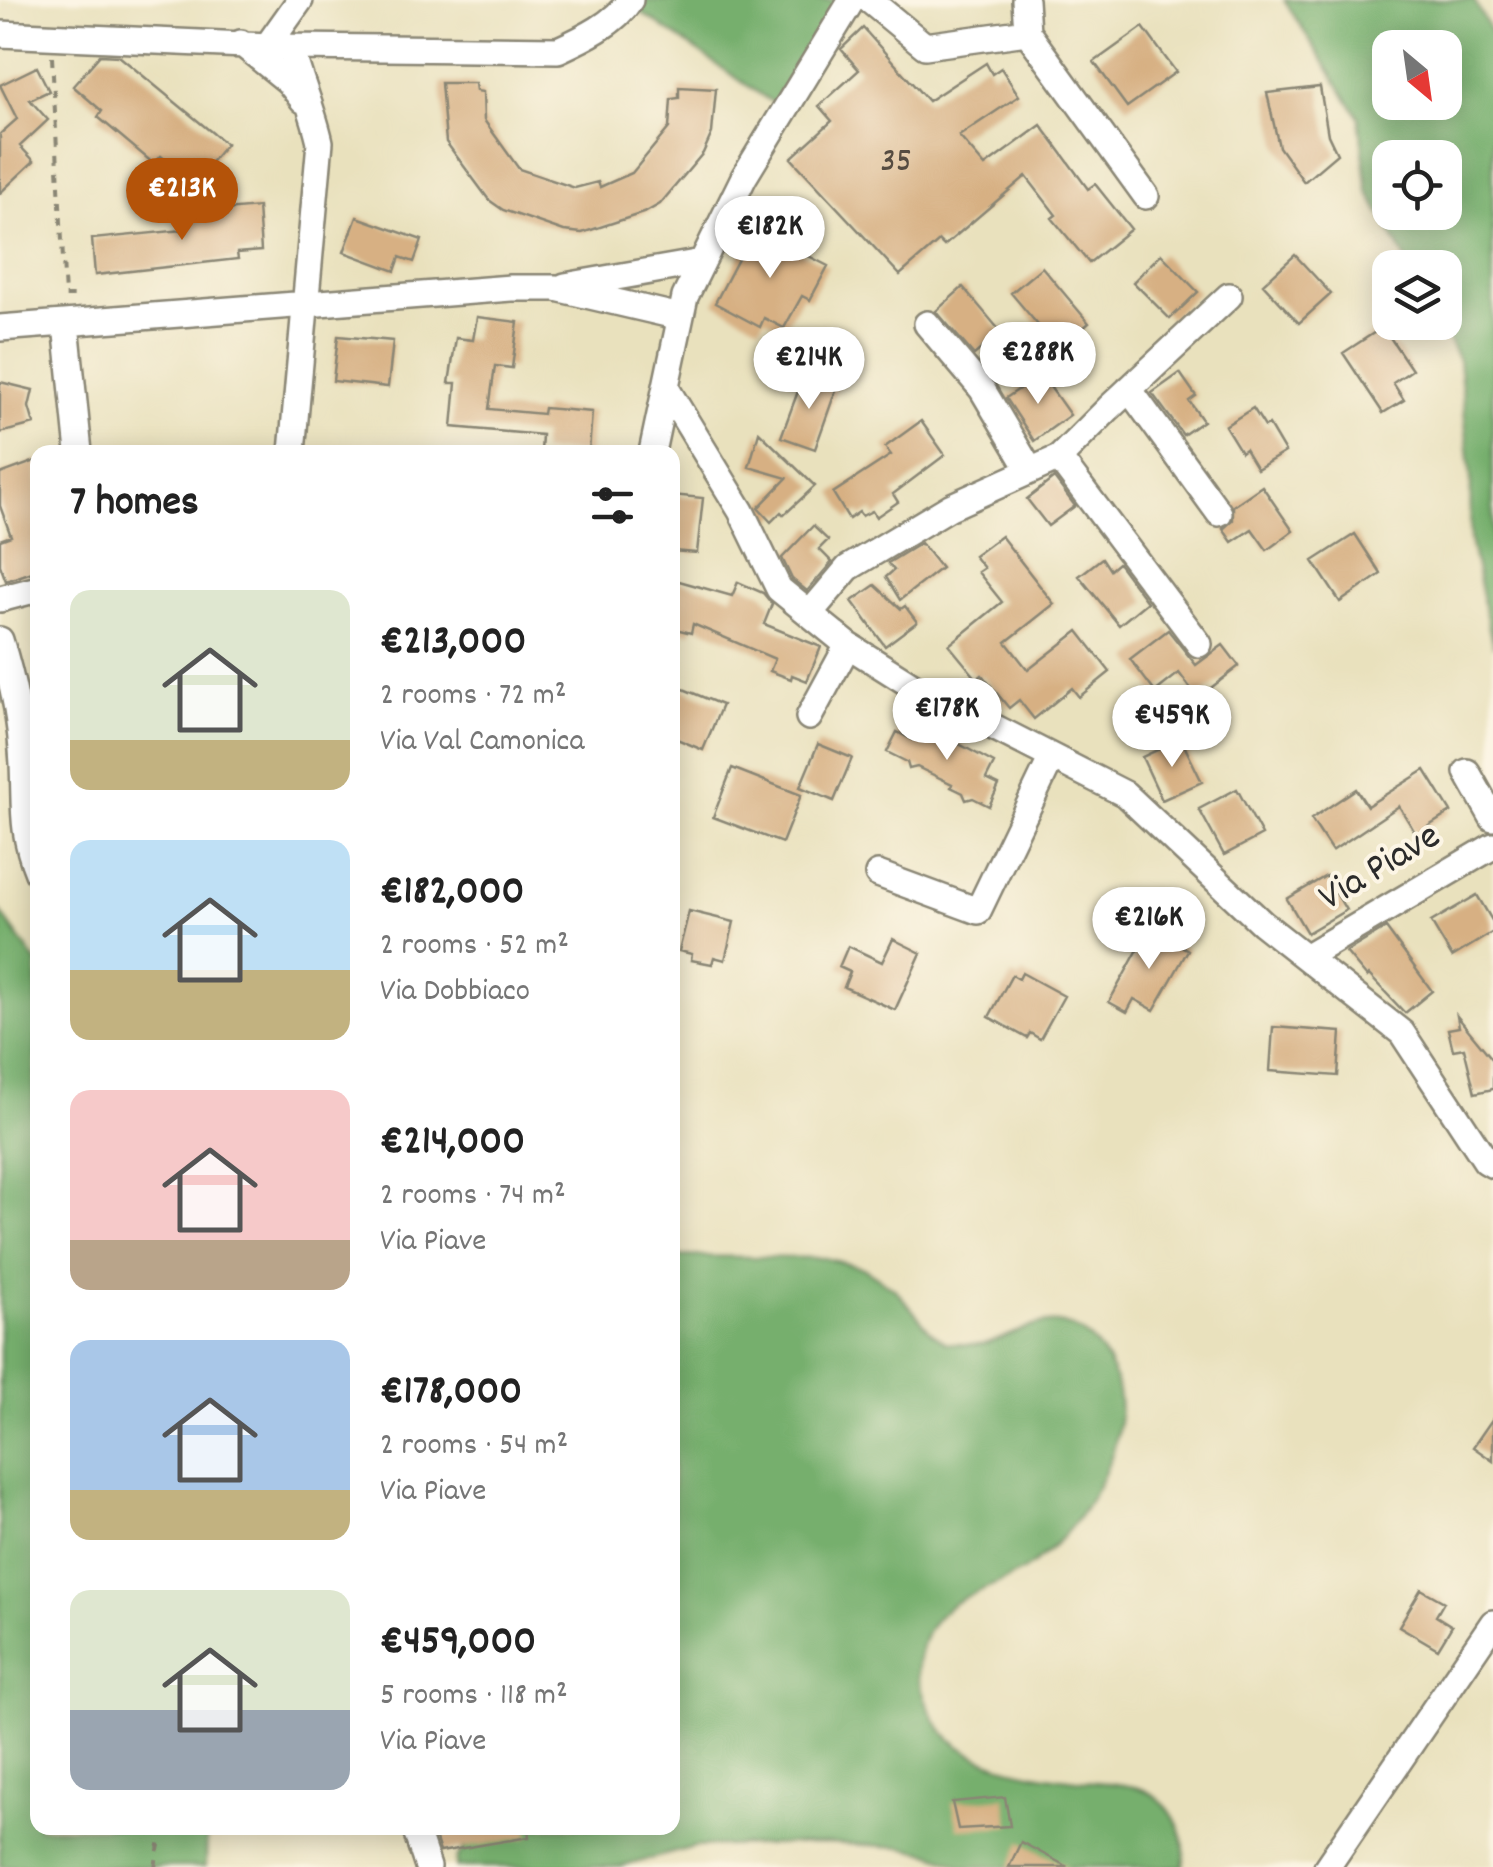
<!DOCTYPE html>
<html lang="en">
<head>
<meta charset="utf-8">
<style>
	body { margin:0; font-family:Dekko,sans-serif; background:#f6f6f6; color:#222; height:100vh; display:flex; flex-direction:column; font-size:38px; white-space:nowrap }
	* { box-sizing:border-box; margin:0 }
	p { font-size:32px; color:#767676 }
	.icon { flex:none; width:55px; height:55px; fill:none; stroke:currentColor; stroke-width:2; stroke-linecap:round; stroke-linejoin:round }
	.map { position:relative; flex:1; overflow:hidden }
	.drawer { position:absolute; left:30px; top:445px; width:650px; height:1390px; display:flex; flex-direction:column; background:#fff; border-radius:20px; box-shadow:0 5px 25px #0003 }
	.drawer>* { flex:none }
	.needle { width:65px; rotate:151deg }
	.fabs { position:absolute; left:1372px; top:30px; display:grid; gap:20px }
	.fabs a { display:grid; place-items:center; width:90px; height:90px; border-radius:20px; background:#fff; box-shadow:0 5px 25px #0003; font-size:50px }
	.price { position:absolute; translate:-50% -85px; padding:0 22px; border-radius:35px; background:#fff; color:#222; font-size:32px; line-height:65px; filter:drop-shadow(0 2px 5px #0008) }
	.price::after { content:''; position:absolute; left:50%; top:60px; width:30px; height:22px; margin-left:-15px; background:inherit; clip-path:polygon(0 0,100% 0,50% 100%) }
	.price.selected { background:#b45309; color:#fff }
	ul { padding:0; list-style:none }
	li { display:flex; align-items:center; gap:30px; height:250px; padding:0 40px }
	li span { display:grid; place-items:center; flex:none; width:280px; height:200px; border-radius:20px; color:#555 }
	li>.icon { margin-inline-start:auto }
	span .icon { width:120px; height:120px; fill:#fffc; stroke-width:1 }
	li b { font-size:42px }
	h2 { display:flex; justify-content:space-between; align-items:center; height:120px; padding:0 40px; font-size:42px }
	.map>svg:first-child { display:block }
	.forest { fill:#76af6d; stroke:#506d4c; stroke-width:2.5; fill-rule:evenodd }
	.building { fill:#d7b083 }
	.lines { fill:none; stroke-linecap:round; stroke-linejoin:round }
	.minor-casing { stroke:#8a8674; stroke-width:30 }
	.path { stroke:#8a8674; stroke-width:4; stroke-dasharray:8 8; stroke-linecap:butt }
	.minor { stroke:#fff; stroke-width:25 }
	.labels { text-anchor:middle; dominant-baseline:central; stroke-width:8; stroke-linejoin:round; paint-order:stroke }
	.number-label { font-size:35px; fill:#564c41 }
	.street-label { font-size:40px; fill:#2b2b2b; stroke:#fcf5e5 }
</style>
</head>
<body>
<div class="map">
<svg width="1493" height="1867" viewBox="0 0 1493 1867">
	<rect width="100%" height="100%" fill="#fcf5e5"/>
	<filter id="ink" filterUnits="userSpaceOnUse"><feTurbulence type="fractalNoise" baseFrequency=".01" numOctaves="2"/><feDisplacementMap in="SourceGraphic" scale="20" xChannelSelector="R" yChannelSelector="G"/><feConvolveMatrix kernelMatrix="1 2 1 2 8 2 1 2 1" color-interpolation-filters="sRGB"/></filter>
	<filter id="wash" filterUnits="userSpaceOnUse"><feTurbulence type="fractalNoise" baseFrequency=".0048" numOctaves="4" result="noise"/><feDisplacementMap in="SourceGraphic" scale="40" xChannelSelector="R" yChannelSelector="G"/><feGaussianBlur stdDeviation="2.25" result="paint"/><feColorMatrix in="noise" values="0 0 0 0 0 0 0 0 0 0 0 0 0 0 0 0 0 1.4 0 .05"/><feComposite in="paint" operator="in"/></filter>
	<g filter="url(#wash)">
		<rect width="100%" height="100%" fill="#e9e1bd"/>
		<path class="forest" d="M643 0H850L783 110 639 11Z
			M1284 0H1474L1493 36V647L1470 540 1471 478 1459 360 1439 323 1445 322V268L1410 267 1368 191 1359 117ZM1390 48H1445V102H1390ZM1390 158H1445V212H1390Z
			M0 911 37 963V1037L32 1125 38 1133V1828H207L206 1867H0Z
			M673 1256 825 1258 863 1268 895 1289 931 1332 945 1342C958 1344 971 1346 983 1344 1008 1339 1038 1317 1063 1324 1090 1331 1109 1357 1116 1383 1135 1448 1077 1536 1024 1570 999 1586 966 1592 944 1611 928 1624 920 1645 918 1665 916 1679 924 1695 929 1708 952 1767 1032 1774 1086 1781 1103 1783 1122 1783 1139 1788 1171 1799 1189 1835 1183 1867H965L933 1854 902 1847 826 1843 694 1847 620 1867H456L457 1858 467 1845 498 1828H672Z"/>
		<g id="blocks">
			<path class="building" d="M1143 27 1176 72 1127 107 1094 62Z
				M863 28 928 101 986 63 992 74 1001 68 1019 96 959 136 985 166 1041 125 1088 189 1095 184 1131 229 1089 263 1052 218 1056 215 1026 176 944 246 939 241 900 275 791 158 832 121 819 106 859 70 841 49Z
				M100 55 119 56 226 144 194 183 161 156 154 164 98 117 102 111 73 86Z
				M37 67 49 91 30 100 48 120 20 146 34 161 0 193V134L17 119 0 85Z
				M441 83H475L476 91 483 92 484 120 519 169 575 188 598 182 600 187 632 173 669 128 671 99 679 98V87L716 89 712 133 703 153 660 204 646 212 582 233 564 231 503 210 489 200 446 142Z
				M1320 87 1328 135 1337 154 1304 182 1279 147 1267 93Z
				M258 207 261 251 237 253 238 259 95 275 92 239 184 230 182 214Z
				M357 217 422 240 414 262 400 257 395 271 344 252Z
				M758 230 828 266 810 300 802 296 784 328 764 318 760 327 715 303 747 242 751 244Z
				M1161 254 1198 292 1170 319 1133 282Z
				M1295 255 1331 294 1299 323 1263 284Z
				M1042 267 1089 323 1075 335 1082 343 1065 357 1011 293Z
				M963 287 1001 332 974 355 936 311Z
				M477 317 518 322 512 368 495 366 489 409 543 414 544 408 592 412 589 452H541L542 435 452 427 456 383H449L456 338 473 340Z
				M1383 327 1412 370 1393 383 1404 400 1383 413 1343 353Z
				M338 336 393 341 388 387 333 381Z
				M1180 373 1196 396 1189 401 1203 421 1183 435 1152 393Z
				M1041 374 1070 415 1034 441 1006 398Z
				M804 375 837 387 815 449 781 437Z
				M0 382 33 390 29 407 34 424 0 433Z
				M1253 408 1265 427 1269 425 1285 452 1257 469 1245 449 1241 452 1225 426Z
				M921 421 945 455 893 494 898 502 876 517 872 511 862 516 859 512 849 519 833 493 891 455 885 447Z
				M759 432 815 486 784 515 781 512 771 522 758 508 787 478 749 467Z
				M38 460V570L6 581 0 565V540L11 536 0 506V474Z
				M1054 478 1075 506 1048 526 1027 499Z
				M1262 486 1293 531 1267 550 1252 529 1232 542 1223 529 1233 520V506Z
				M672 495 703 498 697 553 672 551Z
				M813 526 828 540 819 549 832 562 807 591 792 579 782 558Z
				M1355 534 1381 574 1340 602 1313 561Z
				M1001 536 1054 604 1006 642 1028 670 1078 631 1110 672 1079 697 1072 688 1034 719 1019 700 1009 708 982 675 977 679 949 645 1002 602 978 572 984 568 974 556Z
				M921 543 941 568 900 600 886 577 894 570 888 563Z
				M1102 558 1110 570 1118 563 1147 602 1119 625 1079 576Z
				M672 579 732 596 738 582 763 593 772 604 764 624 821 647 807 681 792 675 791 679 770 671 775 659 693 624 691 633 672 628Z
				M875 585 901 609 905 606 917 622 885 646 852 601Z
				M1168 630 1196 665 1223 645 1239 666 1198 698 1179 673 1155 692 1130 659Z
				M681 688 722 705 703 750 672 737V708Z
				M922 724 994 763 986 779 999 785 989 806 973 798 966 800 963 793 951 787 952 784 917 767 909 769 907 762 887 752 897 732 913 740Z
				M1181 739 1202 782 1162 800 1142 757Z
				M818 744 852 758 834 801 800 787Z
				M732 768 801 795 782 843 713 817Z
				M1425 770 1451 812 1416 834 1399 806 1332 851 1311 819 1356 789 1367 806Z
				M1237 789 1262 835 1224 855 1199 809Z
				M1326 876 1346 910 1307 933 1287 899Z
				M1477 895 1493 922V932L1452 957 1431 922Z
				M689 911 734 922 725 960 714 957 712 964 691 960 692 954 679 951Z
				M1150 928 1188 950 1154 1010 1134 999 1127 1012 1109 1002Z
				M1386 928 1432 991 1405 1013 1369 975 1367 977 1346 952Z
				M893 939 921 953 895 1010 844 987 850 972 839 967 848 946 882 962Z
				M1022 973 1064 996 1040 1039 1030 1033 1027 1038 989 1017 1012 975 1019 979Z
				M1457 1016 1493 1060V1089L1475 1093 1464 1048 1453 1050 1448 1029 1459 1027Z
				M1273 1027 1341 1032 1338 1076 1270 1071Z
				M1493 1418V1461L1473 1447Z
				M1421 1589 1444 1602 1436 1616 1452 1626 1438 1649 1399 1626Z
				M1005 1797 1010 1826 958 1829 952 1802Z
				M471 1828H528L529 1837 440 1852 435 1836 472 1831Z
				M1021 1842 1068 1867H1009Z"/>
		</g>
	</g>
	<g filter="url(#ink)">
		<use href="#blocks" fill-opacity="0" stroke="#8a8674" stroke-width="2.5"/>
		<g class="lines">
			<defs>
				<path id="minor" d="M869 0 925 46 1027 32
					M1025 0 1027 32 1146 196
					M0 34 291 47 558 50C582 39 616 23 630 0
					M241 43 288 81 303 100
					M268 45 300 0
					M291 47C299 80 313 109 320 142L292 452
					M565 286 702 262
					M66 324 79 452
					M927 324 982 389 1030 470
					M0 328 511 288H556L680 317
					M666 388 741 511 779 589 848 645 913 686 1125 794 1262 923 1402 1033 1486 1161 1493 1165
					M1129 389 1219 513
					M652 452 685 297 744 177 852 0
					M1059 458 1199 644
					M0 599 38 589
					M810 613 848 568 950 507 1059 458 1109 408 1229 296
					M0 640C13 681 21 722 23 764 25 806 21 832 38 873
					M809 717 848 645
					M1467 772 1493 818
					M878 874 978 911 1052 757
					M1307 956 1493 846
					M415 1828 428 1867
					M1327 1867 1493 1623"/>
			</defs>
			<use href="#minor" class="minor-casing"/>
			<path class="path" d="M52 57 65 296H78V299
				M155 1867 162 1828"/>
			<use href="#minor" class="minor"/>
		</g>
	</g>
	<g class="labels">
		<g class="number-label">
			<text x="896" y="163">35</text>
		</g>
		<g class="street-label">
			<text transform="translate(1381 869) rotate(-31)">Via Piave</text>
		</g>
	</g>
</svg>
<div class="fabs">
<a><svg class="needle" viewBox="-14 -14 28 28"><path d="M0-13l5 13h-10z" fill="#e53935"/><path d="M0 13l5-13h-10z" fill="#767676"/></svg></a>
<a><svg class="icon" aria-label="locate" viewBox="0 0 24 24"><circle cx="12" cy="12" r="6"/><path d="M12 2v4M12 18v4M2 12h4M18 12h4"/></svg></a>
<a><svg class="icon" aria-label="layers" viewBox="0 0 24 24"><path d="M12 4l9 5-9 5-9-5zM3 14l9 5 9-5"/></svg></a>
</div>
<b class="price selected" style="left:182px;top:243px">€213K</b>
<b class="price" style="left:770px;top:281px">€182K</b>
<b class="price" style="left:1038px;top:407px">€288K</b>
<b class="price" style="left:809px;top:412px">€214K</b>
<b class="price" style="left:947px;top:763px">€178K</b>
<b class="price" style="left:1172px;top:770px">€459K</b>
<b class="price" style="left:1149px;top:972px">€216K</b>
<section class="drawer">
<h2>7 homes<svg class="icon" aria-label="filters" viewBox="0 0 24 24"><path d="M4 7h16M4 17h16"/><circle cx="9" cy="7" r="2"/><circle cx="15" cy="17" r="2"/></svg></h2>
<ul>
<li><span style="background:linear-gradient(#dfe7d0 75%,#c2b280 0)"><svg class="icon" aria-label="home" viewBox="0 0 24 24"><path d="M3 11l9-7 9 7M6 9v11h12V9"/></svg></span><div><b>€213,000</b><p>2 rooms · 72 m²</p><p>Via Val Camonica</p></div></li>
<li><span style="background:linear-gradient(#bfe0f5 65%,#c2b280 0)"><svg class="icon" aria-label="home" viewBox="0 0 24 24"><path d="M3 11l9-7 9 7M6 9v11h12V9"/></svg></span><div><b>€182,000</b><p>2 rooms · 52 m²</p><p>Via Dobbiaco</p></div></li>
<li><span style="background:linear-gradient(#f6c9c9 75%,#b9a48a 0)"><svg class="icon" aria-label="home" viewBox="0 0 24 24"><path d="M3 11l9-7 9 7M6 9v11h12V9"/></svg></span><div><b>€214,000</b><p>2 rooms · 74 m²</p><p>Via Piave</p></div></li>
<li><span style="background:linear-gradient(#a9c7e8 75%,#c2b280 0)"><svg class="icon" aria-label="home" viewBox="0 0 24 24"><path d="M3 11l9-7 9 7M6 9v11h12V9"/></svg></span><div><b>€178,000</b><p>2 rooms · 54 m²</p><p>Via Piave</p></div></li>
<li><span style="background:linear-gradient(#dfe7d0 60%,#9aa5b1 0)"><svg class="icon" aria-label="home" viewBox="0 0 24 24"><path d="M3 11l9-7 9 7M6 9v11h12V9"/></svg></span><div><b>€459,000</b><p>5 rooms · 118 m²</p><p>Via Piave</p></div></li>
</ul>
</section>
</div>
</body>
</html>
